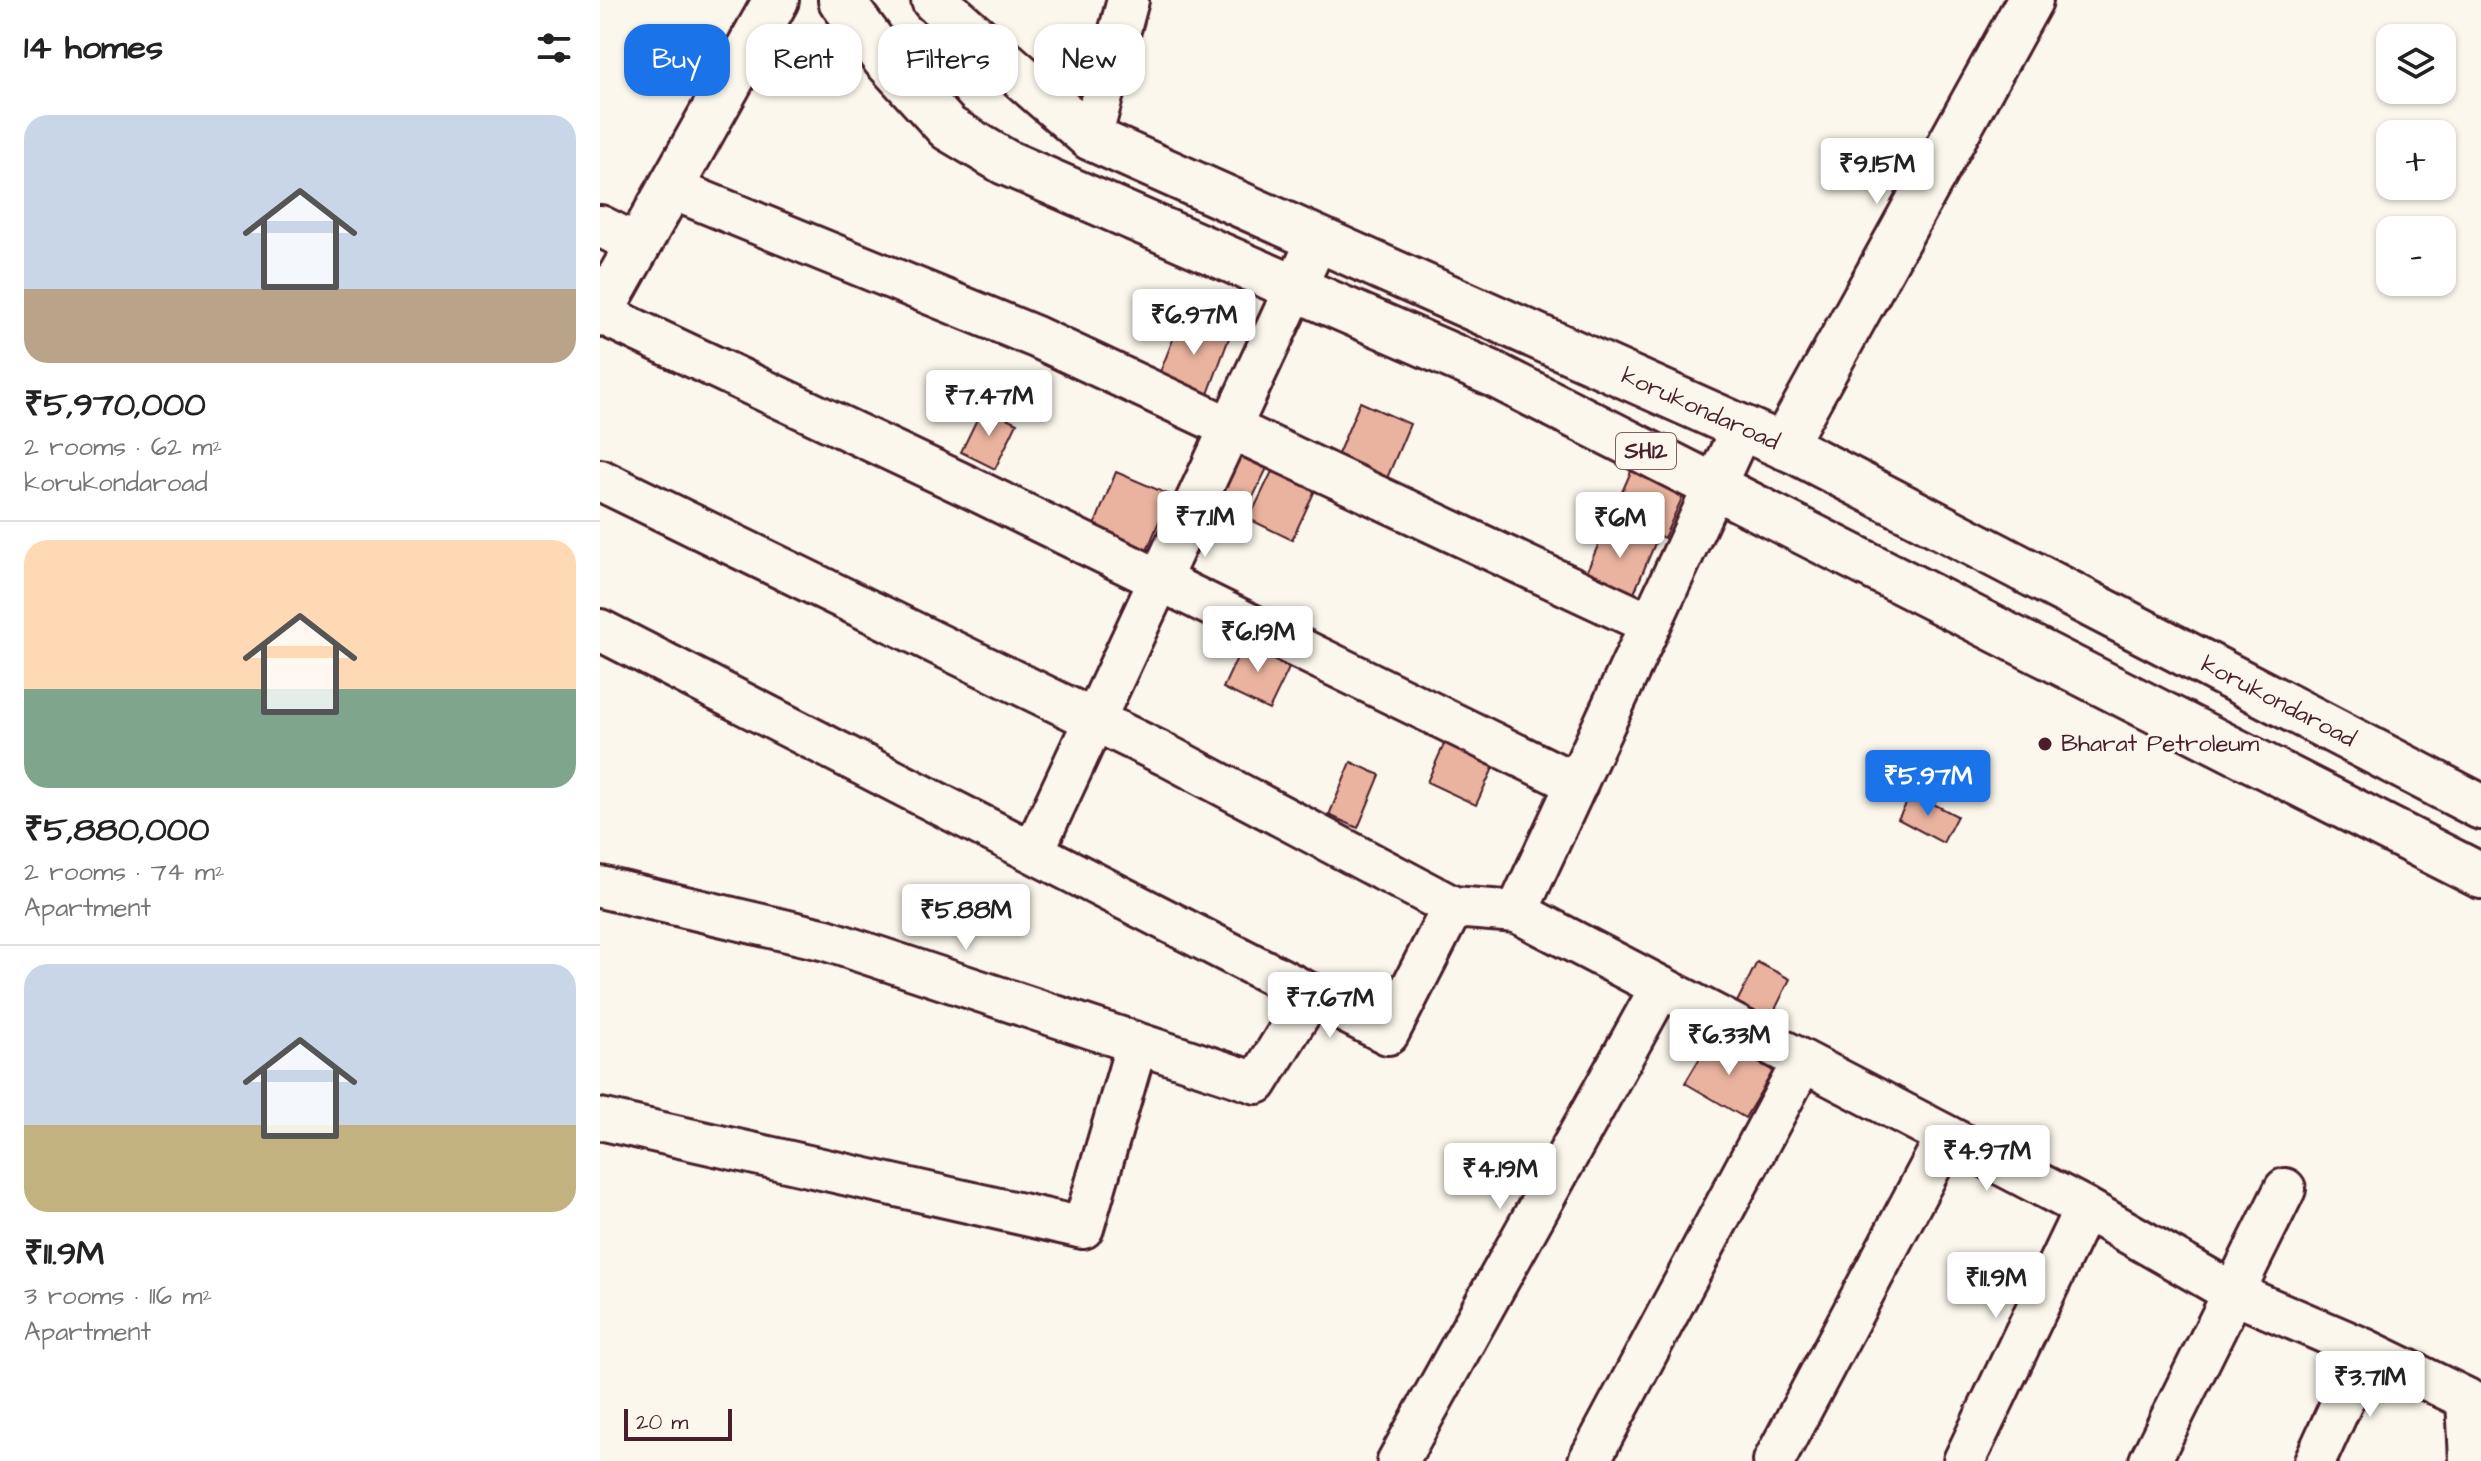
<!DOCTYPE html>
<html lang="en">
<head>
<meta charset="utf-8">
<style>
	body { margin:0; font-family:"Architects Daughter",sans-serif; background:#f2f2f2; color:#222; height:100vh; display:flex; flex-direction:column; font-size:30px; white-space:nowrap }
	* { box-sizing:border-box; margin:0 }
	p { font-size:26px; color:#767676 }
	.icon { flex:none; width:44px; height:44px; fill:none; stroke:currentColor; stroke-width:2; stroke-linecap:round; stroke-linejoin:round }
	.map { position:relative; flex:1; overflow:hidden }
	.details { display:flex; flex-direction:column; background:#fff; width:600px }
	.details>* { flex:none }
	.hud { position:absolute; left:24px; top:24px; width:760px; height:72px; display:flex; gap:16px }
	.buttons { position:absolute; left:1776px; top:24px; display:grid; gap:16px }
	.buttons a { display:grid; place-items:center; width:80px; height:80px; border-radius:16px; background:#fff; box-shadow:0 2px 6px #0004; font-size:40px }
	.scale { position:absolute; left:24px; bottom:20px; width:108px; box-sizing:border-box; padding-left:8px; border:4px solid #4a1f2b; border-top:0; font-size:22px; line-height:28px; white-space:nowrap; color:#4a1f2b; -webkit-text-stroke:6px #fbf7ec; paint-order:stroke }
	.price { position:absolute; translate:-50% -68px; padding:0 18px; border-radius:8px; background:#fff; color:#222; font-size:26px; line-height:52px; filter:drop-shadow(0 2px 4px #0008) }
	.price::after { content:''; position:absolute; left:50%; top:48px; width:24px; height:18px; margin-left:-12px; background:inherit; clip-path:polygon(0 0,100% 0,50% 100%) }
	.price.selected { background:#1a73e8; color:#fff }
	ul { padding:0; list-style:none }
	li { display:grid; align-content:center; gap:16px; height:424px; padding:0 24px }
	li+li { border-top:2px solid #e0e0e0 }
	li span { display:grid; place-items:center; height:248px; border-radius:24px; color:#555 }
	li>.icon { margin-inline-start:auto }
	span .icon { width:144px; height:144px; fill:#fffc; stroke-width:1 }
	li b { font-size:34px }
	h2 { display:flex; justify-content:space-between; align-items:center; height:96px; padding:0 24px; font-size:34px }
	.chip { padding:0 28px; border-radius:24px; background:#fff; box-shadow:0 2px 6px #0004; font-size:28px; line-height:72px }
	.chip.selected { background:#1a73e8; color:#fff }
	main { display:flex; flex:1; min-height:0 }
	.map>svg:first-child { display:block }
	.building { fill:#eab39f; stroke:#4a1f2b; stroke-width:2 }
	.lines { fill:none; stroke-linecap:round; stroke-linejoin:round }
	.minor-casing { stroke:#4a1f2b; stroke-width:46 }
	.secondary-casing { stroke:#4a1f2b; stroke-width:50 }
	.primary-casing { stroke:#4a1f2b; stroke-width:50 }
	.minor { stroke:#fbf7ec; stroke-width:40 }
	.secondary { stroke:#fbf7ec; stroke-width:44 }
	.primary { stroke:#fbf7ec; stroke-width:44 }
	.poi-dot { fill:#4a1f2b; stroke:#fbf7ec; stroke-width:3 }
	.labels { text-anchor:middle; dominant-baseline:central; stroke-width:6; stroke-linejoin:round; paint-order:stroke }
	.shield { fill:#fbf7ec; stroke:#7f6065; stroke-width:2 }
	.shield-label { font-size:22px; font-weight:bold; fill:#4a1f2b }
	.street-label { font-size:24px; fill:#4a1f2b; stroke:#fbf7ec }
	.poi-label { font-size:24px; fill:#4a1f2b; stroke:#fbf7ec; text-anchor:start }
</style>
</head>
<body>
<main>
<section class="details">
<h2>14 homes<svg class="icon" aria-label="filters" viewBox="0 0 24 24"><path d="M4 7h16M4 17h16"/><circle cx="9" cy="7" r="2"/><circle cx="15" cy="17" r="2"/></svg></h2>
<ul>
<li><span style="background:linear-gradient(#c9d6e8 70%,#b9a48a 0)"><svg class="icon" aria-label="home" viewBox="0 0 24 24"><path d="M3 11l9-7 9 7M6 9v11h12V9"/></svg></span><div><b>₹5,970,000</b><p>2 rooms · 62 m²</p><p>korukondaroad</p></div></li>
<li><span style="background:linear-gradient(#ffd9b3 60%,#7fa58c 0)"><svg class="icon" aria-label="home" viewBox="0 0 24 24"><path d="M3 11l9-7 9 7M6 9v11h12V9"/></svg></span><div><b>₹5,880,000</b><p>2 rooms · 74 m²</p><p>Apartment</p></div></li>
<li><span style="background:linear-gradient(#c9d6e8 65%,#c2b280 0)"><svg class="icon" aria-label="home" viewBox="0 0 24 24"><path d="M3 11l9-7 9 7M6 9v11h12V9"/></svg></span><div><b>₹11.9M</b><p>3 rooms · 116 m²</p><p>Apartment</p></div></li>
</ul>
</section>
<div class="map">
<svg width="1881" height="1461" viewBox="0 0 1881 1461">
	<rect width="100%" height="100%" fill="#fbf7ec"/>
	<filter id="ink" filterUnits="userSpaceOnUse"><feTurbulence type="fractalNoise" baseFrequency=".0125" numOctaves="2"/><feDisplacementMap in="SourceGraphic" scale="16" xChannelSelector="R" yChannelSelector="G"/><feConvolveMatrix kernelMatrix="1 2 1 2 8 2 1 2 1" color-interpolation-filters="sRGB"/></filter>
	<g filter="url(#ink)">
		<path class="building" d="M581 319 629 338 608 394 559 375Z
			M760 402 810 424 785 483 735 461Z
			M383 407 417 423 395 469 361 452Z
			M627 446 668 466 640 524 599 505Z
			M1039 453 1092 476 1064 538 1012 515Z
			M675 465 717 486 692 540 649 519Z
			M516 472 570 495 546 553 492 531Z
			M1008 522 1056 541 1032 598 984 578Z
			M646 638 693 660 669 710 623 688Z
			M850 731 899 755 876 805 827 782Z
			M751 762 780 775 758 828 729 815Z
			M1312 793 1357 816 1343 843 1298 819Z
			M1157 962 1190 979 1165 1030 1131 1014Z
			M1113 1036 1173 1071 1145 1118 1085 1083Z"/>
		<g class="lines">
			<defs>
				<path id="minor" d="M491 138 528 0
					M70 188 436 337 1050 624
					M0 226 38 245
					M0 313 367 486 977 784
					M0 480 566 755 853 907
					M0 630 788 1034 853 907 917 912 1142 427
					M433 852 718 239
					M0 887 226 940 657 1083 712 994
					M917 912 1485 1208 1633 1293 1766 1350 1867 1399 1870 1461
					M0 1119 483 1228 537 1043
					M798 1461 1061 987
					M989 1461 1203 1061
					M1174 1461 1347 1136
					M1364 1461 1485 1208
					M1550 1461 1685 1189
					M1715 1461 1766 1350"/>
				<path id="secondary" d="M0 313 176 0
					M1183 446 1430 0"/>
				<g id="primary">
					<path d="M241 0 285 59 348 128 405 162 891 373 1881 876"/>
					<path id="s1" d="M334 0 491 138 1199 453 1881 807"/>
				</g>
			</defs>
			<use href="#minor" class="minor-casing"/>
			<use href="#secondary" class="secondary-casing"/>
			<use href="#primary" class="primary-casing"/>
			<use href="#minor" class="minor"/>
			<use href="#secondary" class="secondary"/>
			<use href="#primary" class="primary"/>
		</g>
	</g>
	<circle class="poi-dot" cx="1445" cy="744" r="8"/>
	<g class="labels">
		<rect class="shield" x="1016" y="433" width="60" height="36" rx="6"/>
		<g class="shield-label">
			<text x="1046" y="451">SH12</text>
		</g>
		<g class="street-label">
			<text stroke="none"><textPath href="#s1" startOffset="876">korukondaroad</textPath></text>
			<text stroke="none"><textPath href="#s1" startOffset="1524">korukondaroad</textPath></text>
		</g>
		<g class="poi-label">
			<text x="1461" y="744">Bharat Petroleum</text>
		</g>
	</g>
</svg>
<div class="buttons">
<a><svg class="icon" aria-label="layers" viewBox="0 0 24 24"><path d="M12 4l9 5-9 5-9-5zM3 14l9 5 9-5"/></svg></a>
<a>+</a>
<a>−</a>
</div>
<div class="scale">20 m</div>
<b class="price" style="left:1277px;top:206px">₹9.15M</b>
<b class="price" style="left:594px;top:357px">₹6.97M</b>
<b class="price" style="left:389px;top:438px">₹7.47M</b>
<b class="price" style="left:605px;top:559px">₹7.1M</b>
<b class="price" style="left:1020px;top:560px">₹6M</b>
<b class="price" style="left:658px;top:674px">₹6.19M</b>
<b class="price selected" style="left:1328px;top:818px">₹5.97M</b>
<b class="price" style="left:366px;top:952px">₹5.88M</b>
<b class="price" style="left:730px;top:1040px">₹7.67M</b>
<b class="price" style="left:1129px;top:1077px">₹6.33M</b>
<b class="price" style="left:1387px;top:1193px">₹4.97M</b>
<b class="price" style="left:900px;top:1211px">₹4.19M</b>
<b class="price" style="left:1396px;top:1320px">₹11.9M</b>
<b class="price" style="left:1770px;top:1419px">₹3.71M</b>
<div class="hud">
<a class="chip selected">Buy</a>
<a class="chip">Rent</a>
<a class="chip">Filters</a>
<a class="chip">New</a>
</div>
</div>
</main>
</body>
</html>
